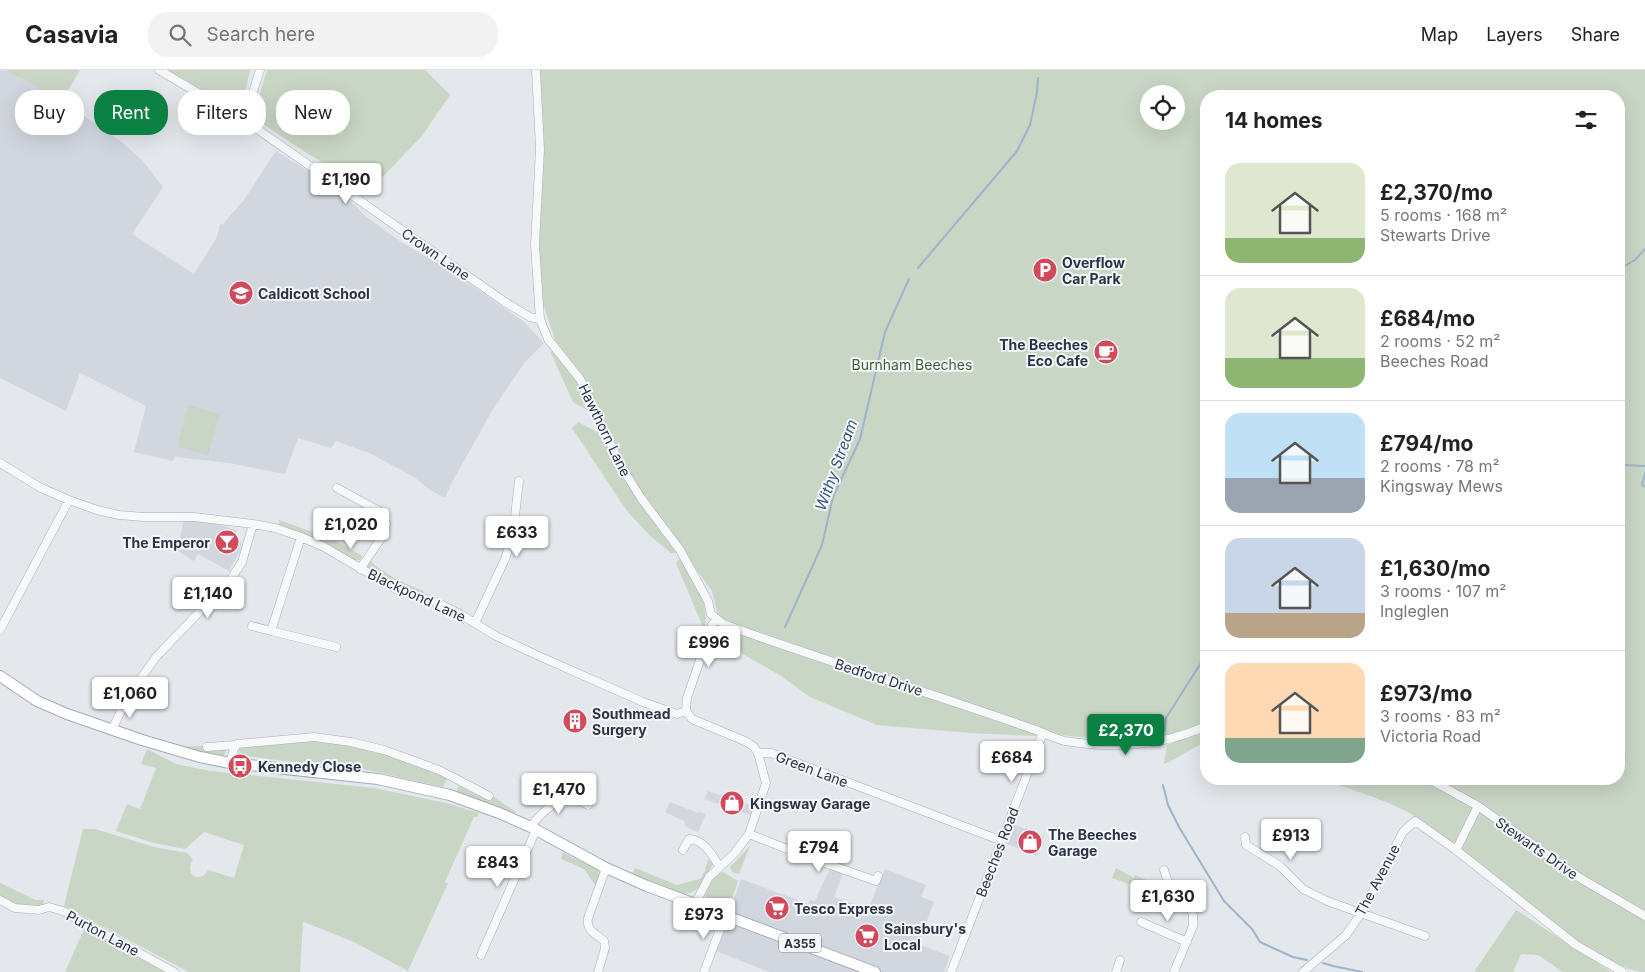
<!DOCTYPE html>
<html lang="en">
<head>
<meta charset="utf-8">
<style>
	body { margin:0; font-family:Inter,sans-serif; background:#f2f2f2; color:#222; height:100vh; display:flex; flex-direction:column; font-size:19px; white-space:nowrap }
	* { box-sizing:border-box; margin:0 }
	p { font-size:16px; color:#767676 }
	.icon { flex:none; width:28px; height:28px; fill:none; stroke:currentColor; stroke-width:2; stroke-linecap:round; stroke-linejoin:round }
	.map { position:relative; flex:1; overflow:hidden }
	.side { position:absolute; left:1200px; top:20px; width:425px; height:695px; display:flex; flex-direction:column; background:#fff; border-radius:20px; box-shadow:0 5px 20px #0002 }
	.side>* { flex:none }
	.top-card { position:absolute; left:15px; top:20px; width:475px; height:45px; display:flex; gap:10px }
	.fabs { position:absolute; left:1140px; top:15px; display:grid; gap:10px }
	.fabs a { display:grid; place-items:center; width:45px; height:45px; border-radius:50%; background:#fff; box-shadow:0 5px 20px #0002; font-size:25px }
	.price { position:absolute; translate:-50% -42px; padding:0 11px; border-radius:5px; background:#fff; color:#222; font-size:16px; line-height:32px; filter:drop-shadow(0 1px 2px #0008) }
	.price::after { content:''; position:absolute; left:50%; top:30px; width:15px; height:11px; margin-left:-8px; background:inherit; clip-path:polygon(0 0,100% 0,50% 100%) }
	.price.selected { background:#0b8043; color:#fff }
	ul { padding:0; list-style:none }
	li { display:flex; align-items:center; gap:15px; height:125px; padding:0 25px }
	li+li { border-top:1px solid #e0e0e0 }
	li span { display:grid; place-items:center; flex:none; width:140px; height:100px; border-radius:15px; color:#555 }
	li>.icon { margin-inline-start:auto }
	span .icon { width:60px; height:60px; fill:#fffc; stroke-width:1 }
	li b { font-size:21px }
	h2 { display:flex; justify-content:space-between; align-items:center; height:60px; padding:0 25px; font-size:21px }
	.pill { padding:0 18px; border-radius:20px; background:#fff; box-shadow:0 5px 20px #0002; font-size:18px; line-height:45px }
	.pill.selected { background:#0b8043; color:#fff }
	header { display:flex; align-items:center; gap:30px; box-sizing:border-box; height:70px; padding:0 25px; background:#fff; border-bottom:1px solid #e0e0e0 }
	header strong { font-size:24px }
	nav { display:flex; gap:28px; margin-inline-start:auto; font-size:18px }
	.search { width:350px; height:45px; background:#f2f2f2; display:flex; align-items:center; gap:12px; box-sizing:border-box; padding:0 18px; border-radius:20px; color:#767676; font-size:19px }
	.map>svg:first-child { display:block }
	.built { fill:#d2d6de }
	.green { fill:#c9d6c5; fill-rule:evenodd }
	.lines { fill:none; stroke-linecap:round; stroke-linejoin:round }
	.stream { stroke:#9fb4cc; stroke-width:2 }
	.minor-casing { stroke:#a9aeb7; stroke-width:9 }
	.major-casing { stroke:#a3abb8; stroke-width:12 }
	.minor { stroke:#f7f8fa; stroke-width:8 }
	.major { stroke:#fff; stroke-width:10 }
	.labels { text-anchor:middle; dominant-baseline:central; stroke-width:4; stroke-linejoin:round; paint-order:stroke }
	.shield { fill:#f4f6f9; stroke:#676e7b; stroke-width:1 }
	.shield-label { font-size:12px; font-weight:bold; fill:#2b3445 }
	.street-label { font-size:14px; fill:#2b3445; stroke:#f4f6f9 }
	.poi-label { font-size:14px; font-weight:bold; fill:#2b3445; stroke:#f4f6f9; text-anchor:start }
	.park-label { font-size:14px; fill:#3f6138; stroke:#f4f6f9 }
	.water-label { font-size:15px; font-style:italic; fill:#34527a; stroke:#f4f6f9 }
</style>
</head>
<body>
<header>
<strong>Casavia</strong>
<div class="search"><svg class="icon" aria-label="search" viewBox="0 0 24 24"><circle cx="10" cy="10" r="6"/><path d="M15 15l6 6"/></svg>Search here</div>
<nav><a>Map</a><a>Layers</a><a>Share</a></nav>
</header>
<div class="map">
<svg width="1645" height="902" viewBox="0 0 1645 902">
	<rect width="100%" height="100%" fill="#e4e7ec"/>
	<path class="built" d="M0 0 13 3 38 17 50 27 73 38 123 73 143 91 163 117 132 164 194 204 217 167 220 154 222 155 244 130 276 81 336 119 357 137 365 146 401 172 447 198 523 251 544 273 525 292 493 339 451 414 445 428 429 419 414 407 369 383 336 371 331 378 298 368 285 404 229 393 175 387 173 391 134 382 146 336 80 303 66 341 0 308Z
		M184 448 217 454 237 460 236 463 241 472 240 481 229 501 198 484 194 491 178 481Z
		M708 721 753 736 751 745 704 729Z
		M670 732 698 743 699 742 706 744 698 762 686 757 684 751 665 742Z
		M1013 754 1044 766 1037 786 1005 773Z
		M830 798 843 803 834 827 868 839 885 799 926 815 921 827 934 832 918 874 950 886 944 902H769L716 881 735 837 734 829 741 809 808 834 810 830 815 831Z"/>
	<path class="green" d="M5 0H80L61 32 50 27 29 12Z
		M167 0H250L241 42Z
		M267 0H425L450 25 421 67 371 119 308 84 253 47Z
		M539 0H1645V844L1615 827 1435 709H1619V26H1206V652L1183 664 1129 673 1062 665 723 551 718 545 712 521 636 416 617 384 582 305 555 270 543 233 537 175ZM1149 24H1176V51H1149Z
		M550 281 555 283 575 308 592 343 573 332Z
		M188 335 220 344 208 385 177 377Z
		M578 352 601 364 632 420 677 483H671L649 465 627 441 572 358Z
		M279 450 332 469 361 485 362 487 360 490H352L296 462 279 455Z
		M681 487C694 510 709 528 705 556L703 557 676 493Z
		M370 490C378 501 411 517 424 521L423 525 395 514 368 499 367 494Z
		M722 557 1035 662 1036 666 970 663 877 655 810 627 781 606 712 566 714 559Z
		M1206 659V672C1191 678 1179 688 1164 694L1167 675Z
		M310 670 352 675 404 690 448 707 443 717 337 693 315 695 238 685 240 676Z
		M202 676 206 679H227L223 687 177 677Z
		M147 679 176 694 210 701 374 718 446 733 479 743 477 747H474L445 812 448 813 408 901 354 872 304 852H303L300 902H189L64 836 83 759H95L154 777 187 783 193 789C183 806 201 814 208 800L234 808 244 775 204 762 185 779 154 773 116 761 127 734 140 739 156 698 141 694Z
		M1321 709H1424L1478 740 1645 849V902C1627 902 1581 877 1566 865 1560 860 1555 854 1550 849 1541 842 1529 838 1520 832 1486 807 1458 774 1423 751 1391 730 1356 722 1321 709Z
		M461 716C471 722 482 731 494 727L516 742 512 744 459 724 457 721 458 717Z
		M750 776 739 804 732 802 730 797Z
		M563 782C575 790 589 793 599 801 600 807 600 812 595 815L584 799 561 789Z
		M708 789 713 794 698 819 687 824 681 823 632 804 635 798 677 815 700 809 705 801Z
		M1116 798 1134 808 1135 805 1146 810 1142 819 1112 808Z
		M723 802 738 811 728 841C723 839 713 837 709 834 698 824 714 805 723 802Z
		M0 813 36 830H44L43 837 14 836 0 826Z
		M1516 840 1610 901 1609 902H1563L1538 885 1521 884 1513 902H1474Z
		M85 857 115 875 166 902H65Z"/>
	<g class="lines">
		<path class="stream" d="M918 198 1017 81 1030 55 1037 22 1038 8
			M1619 199 1635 190 1645 179
			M1619 391 1622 395 1645 396
			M1645 403 1642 415 1645 417
			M785 557 822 475 833 427 860 369 885 262 909 209
			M1165 660 1166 648 1206 585
			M1163 715 1168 735 1179 757 1224 831 1252 859 1260 872 1293 887 1307 890
			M1323 893 1333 896 1362 902"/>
		<defs>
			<path id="minor" d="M159 0 244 50 505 232 530 247 540 249
				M536 0 540 79 535 175 540 249 548 269 580 309 621 396 641 428 680 480 708 531 711 544 723 554C801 582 879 607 957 633 984 642 1010 651 1036 660 1046 664 1055 669 1065 671 1113 679 1162 676 1206 656
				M244 50 260 0
				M0 393 41 418 69 430 97 440 119 445 144 447H194L253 454 275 458 301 467 324 477 398 520 436 532 460 544 496 566 541 587 643 632 677 644 686 641
				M337 418 379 441 386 454 384 464 360 499
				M475 553 505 489 513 464 519 411
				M252 556 271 561 301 467
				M0 560 69 430
				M271 561 336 577
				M686 641 692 649 747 672 754 677 758 683H771L1002 771
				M686 641 687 628 712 555 716 549
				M112 660 127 628 156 587 231 509 242 492 253 454
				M207 677 235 675
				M230 693 234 678 237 674 314 667 351 672 384 680 439 700 489 726
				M1429 709 1478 736 1580 808 1645 846
				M531 757C536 748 557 727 570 728 573 729 585 733 588 735
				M749 764 805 786 876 811 878 806
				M1245 767 1246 775 1280 796 1303 819 1327 831 1425 866
				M683 780 689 769C704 770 712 784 719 796
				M1456 780 1478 736
				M1164 800 1169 815 1190 836 1193 845V856L1174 902
				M0 830 15 838 39 840 49 837 63 841 174 902
				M695 834 709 807 734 784 749 764 766 713 758 683
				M1141 852 1187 872
				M481 885 536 760
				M598 902 605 878 604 871C595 863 586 861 588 848L606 798
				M704 902 725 846
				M951 902 1043 663
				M1116 902 1120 890
				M1303 902 1346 865 1362 842 1403 762 1415 751 1456 780 1576 875 1623 902"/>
			<path id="major" d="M0 606 37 631 67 644 142 670 200 687 230 693 378 709 450 725 499 743 531 757 606 798 647 816 875 902"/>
		</defs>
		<use href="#minor" class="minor-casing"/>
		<use href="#major" class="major-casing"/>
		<use href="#minor" class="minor"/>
		<use href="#major" class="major"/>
	</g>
	<defs>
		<symbol id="parking-disc" viewBox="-11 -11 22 22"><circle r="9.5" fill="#d1495b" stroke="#f4f6f9"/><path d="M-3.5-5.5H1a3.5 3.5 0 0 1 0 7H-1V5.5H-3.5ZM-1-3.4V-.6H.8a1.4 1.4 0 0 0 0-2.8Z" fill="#fff"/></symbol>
		<symbol id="school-disc" viewBox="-11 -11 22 22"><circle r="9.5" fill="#d1495b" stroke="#f4f6f9"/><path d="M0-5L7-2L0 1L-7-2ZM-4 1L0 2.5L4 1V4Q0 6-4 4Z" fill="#fff"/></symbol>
		<symbol id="cafe-disc" viewBox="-11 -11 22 22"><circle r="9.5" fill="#d1495b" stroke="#f4f6f9"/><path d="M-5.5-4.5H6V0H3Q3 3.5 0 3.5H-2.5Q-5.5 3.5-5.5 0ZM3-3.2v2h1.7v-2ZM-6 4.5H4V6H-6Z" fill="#fff"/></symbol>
		<symbol id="bar-disc" viewBox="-11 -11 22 22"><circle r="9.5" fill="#d1495b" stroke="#f4f6f9"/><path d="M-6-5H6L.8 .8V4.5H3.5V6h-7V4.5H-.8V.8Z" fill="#fff"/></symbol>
		<symbol id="building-disc" viewBox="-11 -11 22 22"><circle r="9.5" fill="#d1495b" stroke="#f4f6f9"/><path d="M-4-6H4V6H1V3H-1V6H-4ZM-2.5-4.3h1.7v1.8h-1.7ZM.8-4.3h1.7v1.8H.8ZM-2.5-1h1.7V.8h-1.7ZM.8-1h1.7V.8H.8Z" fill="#fff"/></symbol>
		<symbol id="bus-disc" viewBox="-11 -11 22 22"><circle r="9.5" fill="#d1495b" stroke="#f4f6f9"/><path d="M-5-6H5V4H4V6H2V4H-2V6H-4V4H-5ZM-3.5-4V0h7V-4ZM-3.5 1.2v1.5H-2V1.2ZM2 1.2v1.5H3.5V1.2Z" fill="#fff"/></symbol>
		<symbol id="shop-disc" viewBox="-11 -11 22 22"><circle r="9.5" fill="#d1495b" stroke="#f4f6f9"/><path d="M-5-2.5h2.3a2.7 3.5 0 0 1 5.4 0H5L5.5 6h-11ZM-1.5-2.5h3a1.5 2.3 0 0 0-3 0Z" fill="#fff"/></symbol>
		<symbol id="supermarket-disc" viewBox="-11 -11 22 22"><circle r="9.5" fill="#d1495b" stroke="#f4f6f9"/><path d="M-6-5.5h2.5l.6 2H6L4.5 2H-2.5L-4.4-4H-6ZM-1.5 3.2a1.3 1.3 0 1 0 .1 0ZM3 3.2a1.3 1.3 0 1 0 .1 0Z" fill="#fff"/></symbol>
	</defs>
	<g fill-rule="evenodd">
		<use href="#parking-disc" x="1031" y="186" width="28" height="28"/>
		<use href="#school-disc" x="227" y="209" width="28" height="28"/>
		<use href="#cafe-disc" x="1092" y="268" width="28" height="28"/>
		<use href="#bar-disc" x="213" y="458" width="28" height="28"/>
		<use href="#building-disc" x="561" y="637" width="28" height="28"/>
		<use href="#bus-disc" x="226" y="682" width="28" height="28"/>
		<use href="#shop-disc" x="718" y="719" width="28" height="28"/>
		<use href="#shop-disc" x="1016" y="758" width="28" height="28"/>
		<use href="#supermarket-disc" x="763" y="824" width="28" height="28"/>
		<use href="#supermarket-disc" x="853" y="852" width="28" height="28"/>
	</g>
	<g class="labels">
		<rect class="shield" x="779" y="863.5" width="42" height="19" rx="4"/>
		<g class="shield-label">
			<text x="800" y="873">A355</text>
		</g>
		<g class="street-label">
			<text transform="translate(436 184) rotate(35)">Crown Lane</text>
			<text transform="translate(605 360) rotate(64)">Hawthorn Lane</text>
			<text transform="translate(417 525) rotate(25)">Blackpond Lane</text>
			<text transform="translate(879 607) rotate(18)">Bedford Drive</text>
			<text transform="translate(812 699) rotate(21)">Green Lane</text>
			<text transform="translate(1537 778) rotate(35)">Stewarts Drive</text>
			<text transform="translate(997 782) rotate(-69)">Beeches Road</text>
			<text transform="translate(1377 810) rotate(-62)">The Avenue</text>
			<text transform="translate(103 863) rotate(28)">Purton Lane</text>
		</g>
		<g class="poi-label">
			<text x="1062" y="192">Overflow<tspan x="1062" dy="16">Car Park</tspan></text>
			<text x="258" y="223">Caldicott School</text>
			<text x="1088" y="274" text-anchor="end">The Beeches<tspan x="1088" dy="16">Eco Cafe</tspan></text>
			<text x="210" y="472" text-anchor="end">The Emperor</text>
			<text x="592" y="643">Southmead<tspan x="592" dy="16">Surgery</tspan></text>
			<text x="258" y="696">Kennedy Close</text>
			<text x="750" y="733">Kingsway Garage</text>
			<text x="1048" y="764">The Beeches<tspan x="1048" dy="16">Garage</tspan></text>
			<text x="794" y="838">Tesco Express</text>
			<text x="884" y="858">Sainsbury's<tspan x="884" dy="16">Local</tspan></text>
		</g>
		<g class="park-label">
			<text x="912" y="294">Burnham Beeches</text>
		</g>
		<g class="water-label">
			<text transform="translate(836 395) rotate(-70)">Withy Stream</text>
		</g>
	</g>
</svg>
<div class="fabs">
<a><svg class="icon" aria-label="locate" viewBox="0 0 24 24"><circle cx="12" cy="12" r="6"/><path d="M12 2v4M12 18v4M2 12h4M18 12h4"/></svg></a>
</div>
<b class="price" style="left:346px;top:135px">£1,190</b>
<b class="price" style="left:351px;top:480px">£1,020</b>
<b class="price" style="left:517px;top:488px">£633</b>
<b class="price" style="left:208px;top:549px">£1,140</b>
<b class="price" style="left:709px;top:598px">£996</b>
<b class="price" style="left:130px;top:649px">£1,060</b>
<b class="price selected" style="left:1126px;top:686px">£2,370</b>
<b class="price" style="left:1012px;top:713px">£684</b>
<b class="price" style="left:559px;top:745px">£1,470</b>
<b class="price" style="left:1291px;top:791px">£913</b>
<b class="price" style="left:819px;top:803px">£794</b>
<b class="price" style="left:498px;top:818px">£843</b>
<b class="price" style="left:1168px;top:852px">£1,630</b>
<b class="price" style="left:704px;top:870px">£973</b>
<div class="top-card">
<a class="pill">Buy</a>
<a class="pill selected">Rent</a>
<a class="pill">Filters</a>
<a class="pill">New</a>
</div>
<section class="side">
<h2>14 homes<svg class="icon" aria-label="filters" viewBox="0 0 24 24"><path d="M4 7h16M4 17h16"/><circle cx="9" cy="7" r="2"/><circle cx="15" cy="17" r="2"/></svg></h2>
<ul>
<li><span style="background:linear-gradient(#dfe7d0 75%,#8fb573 0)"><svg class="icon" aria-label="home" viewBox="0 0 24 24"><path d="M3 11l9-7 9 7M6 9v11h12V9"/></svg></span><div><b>£2,370/mo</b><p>5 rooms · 168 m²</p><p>Stewarts Drive</p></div></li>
<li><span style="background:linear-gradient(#dfe7d0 70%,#8fb573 0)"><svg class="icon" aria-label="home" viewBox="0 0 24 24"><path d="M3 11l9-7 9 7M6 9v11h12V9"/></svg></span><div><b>£684/mo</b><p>2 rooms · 52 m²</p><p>Beeches Road</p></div></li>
<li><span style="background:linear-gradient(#bfe0f5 65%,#9aa5b1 0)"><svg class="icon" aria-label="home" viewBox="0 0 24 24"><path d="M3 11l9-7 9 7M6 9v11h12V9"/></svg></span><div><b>£794/mo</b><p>2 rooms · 78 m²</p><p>Kingsway Mews</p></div></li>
<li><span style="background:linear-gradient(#c9d6e8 75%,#b9a48a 0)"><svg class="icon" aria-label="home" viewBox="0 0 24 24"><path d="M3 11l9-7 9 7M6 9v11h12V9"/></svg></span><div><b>£1,630/mo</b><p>3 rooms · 107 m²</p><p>Ingleglen</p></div></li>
<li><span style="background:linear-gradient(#ffd9b3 75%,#7fa58c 0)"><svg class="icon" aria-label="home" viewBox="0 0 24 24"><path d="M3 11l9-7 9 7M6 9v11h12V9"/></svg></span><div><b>£973/mo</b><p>3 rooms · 83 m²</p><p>Victoria Road</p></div></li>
</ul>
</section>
</div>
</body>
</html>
